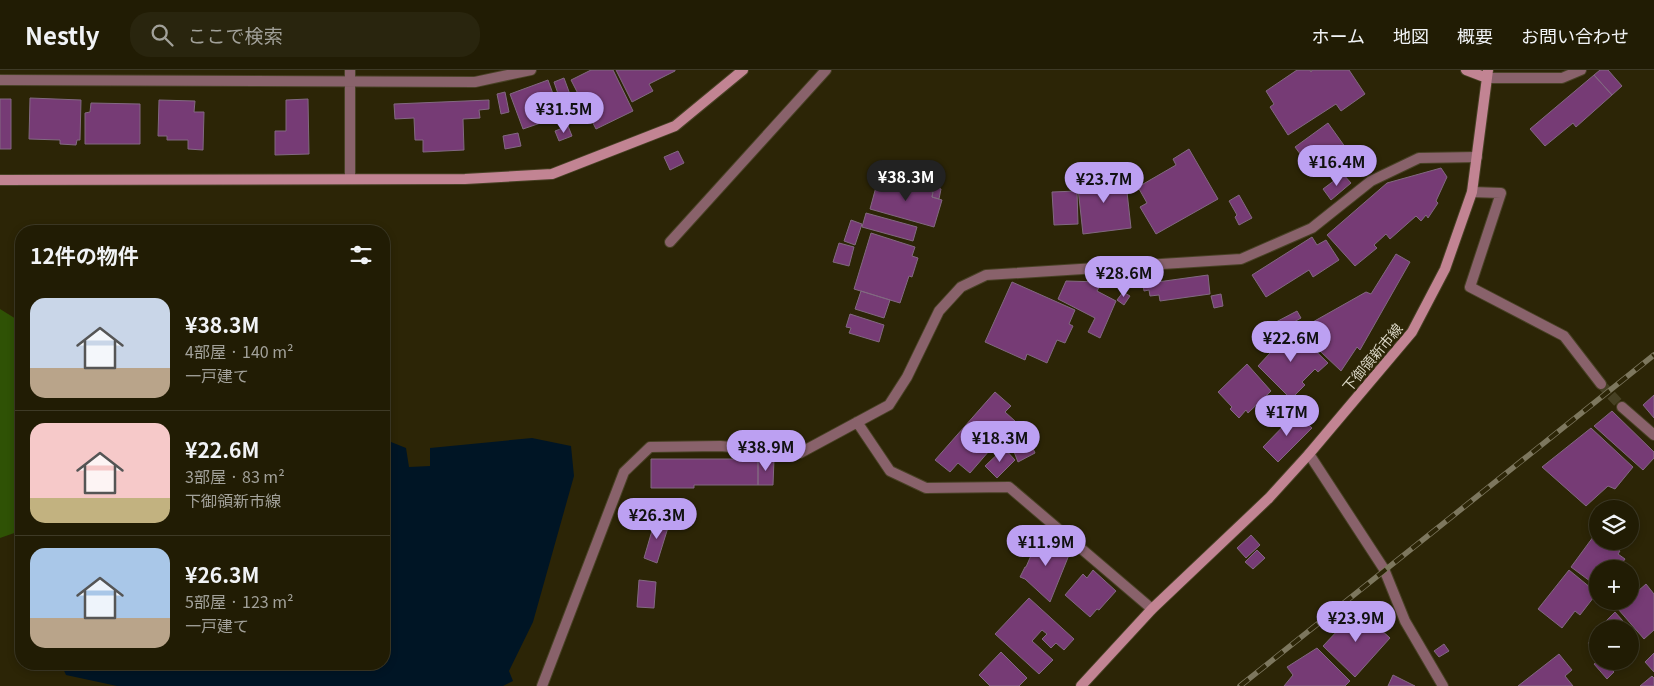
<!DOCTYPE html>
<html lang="ja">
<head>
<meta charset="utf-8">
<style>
	body { margin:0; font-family:Georgia,"Noto Sans JP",serif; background:#29250e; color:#f1f3f6; height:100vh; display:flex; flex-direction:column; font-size:19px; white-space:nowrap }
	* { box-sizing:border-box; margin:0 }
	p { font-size:16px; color:#a2a19a }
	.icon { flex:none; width:28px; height:28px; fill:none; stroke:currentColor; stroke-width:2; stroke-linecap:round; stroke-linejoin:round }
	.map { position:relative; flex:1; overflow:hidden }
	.drawer { position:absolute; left:15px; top:155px; width:375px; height:445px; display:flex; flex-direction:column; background:#211c04; border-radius:20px; box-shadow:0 2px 8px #0003,0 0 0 1px #3e3a26 }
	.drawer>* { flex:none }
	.buttons { position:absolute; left:1589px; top:430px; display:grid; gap:10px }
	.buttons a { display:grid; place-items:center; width:50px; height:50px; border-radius:50%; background:#211c04; box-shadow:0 2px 8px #0003,0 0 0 1px #3e3a26; font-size:25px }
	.price { position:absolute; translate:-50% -42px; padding:0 11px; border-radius:18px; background:#bca0f2; color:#111; font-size:16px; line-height:32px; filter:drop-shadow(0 1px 2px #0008) }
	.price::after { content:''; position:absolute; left:50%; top:30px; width:15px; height:11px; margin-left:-8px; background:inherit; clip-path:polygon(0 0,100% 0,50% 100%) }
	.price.selected { background:#222; color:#fff }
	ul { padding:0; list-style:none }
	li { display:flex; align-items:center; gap:15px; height:125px; padding:0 15px }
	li+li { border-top:1px solid #3e3a26 }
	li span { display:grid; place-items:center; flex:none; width:140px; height:100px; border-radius:15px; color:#555 }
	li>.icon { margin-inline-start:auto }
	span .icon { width:60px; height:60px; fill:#fffc; stroke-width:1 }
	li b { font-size:21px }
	h2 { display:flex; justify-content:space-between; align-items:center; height:60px; padding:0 15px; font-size:21px }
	header { display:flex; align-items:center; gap:30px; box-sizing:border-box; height:70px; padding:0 25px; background:#211c04; border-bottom:1px solid #3e3a26 }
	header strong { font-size:24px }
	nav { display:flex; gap:28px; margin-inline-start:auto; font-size:18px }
	.search { width:350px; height:45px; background:#29250e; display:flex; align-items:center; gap:12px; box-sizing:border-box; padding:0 18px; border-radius:20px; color:#a2a19a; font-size:19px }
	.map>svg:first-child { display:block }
	.green { fill:#2f5205 }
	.water { fill:#001525 }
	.building { fill:#763b75; stroke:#826981 }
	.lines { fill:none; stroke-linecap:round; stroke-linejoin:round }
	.street-tunnel { stroke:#464023; stroke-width:10; stroke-dasharray:10 5; stroke-linecap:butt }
	.lane-casing { stroke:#484125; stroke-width:12 }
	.street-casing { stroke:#484125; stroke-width:12 }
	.secondary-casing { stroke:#484125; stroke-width:12 }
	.lane { stroke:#89626b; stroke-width:10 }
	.street { stroke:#89626b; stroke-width:10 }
	.secondary { stroke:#c28493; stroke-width:10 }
	.rail-casing { stroke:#7d775e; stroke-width:5.5 }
	.rail { stroke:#2c2506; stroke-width:4; stroke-dasharray:11; stroke-linecap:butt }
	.labels { text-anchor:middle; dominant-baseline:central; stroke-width:4.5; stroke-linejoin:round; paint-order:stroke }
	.street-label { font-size:14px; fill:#dad6c5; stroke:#2c2506 }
</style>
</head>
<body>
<header>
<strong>Nestly</strong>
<div class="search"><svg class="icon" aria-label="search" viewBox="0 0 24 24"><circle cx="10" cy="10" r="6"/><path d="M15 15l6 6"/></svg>ここで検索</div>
<nav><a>ホーム</a><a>地図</a><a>概要</a><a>お問い合わせ</a></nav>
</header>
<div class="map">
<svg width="1654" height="616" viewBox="0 0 1654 616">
	<rect width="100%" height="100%" fill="#2c2506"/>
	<path class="green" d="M0 239 21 252V463L20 461 0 468Z"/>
	<path class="water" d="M384 366 391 372 406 378 409 397 430 396V378L532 368 571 376 574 406 533 552 509 601 513 611 503 616H117L66 605 61 594H384Z"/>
	<path class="building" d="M591 0H613L633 41 596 59 571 10Z
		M616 0H675V1L649 14 653 21 632 32Z
		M1297 0H1310L1311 2 1312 0H1349L1365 24 1341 41 1336 34 1288 65 1270 37 1274 34 1266 21Z
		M1600 0H1608L1622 16 1612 25 1594 5Z
		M1594 5 1612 25 1576 57 1573 53 1545 76 1530 59Z
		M564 8 579 49 568 53 554 12Z
		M548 10 561 46 523 59 510 24Z
		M505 22 509 42 501 44 497 24Z
		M30 28 81 30 80 70H77L76 75 60 74V70L29 69Z
		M0 29H11V79H0Z
		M308 29 309 84 275 85V61H286V30Z
		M159 30 195 31 194 42H204L203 80 188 79V70H167V66H158Z
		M489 30V39L479 40 480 48 463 49 464 80 423 82V70H415L414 48 395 49 394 34Z
		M91 33 140 34V74H85V43L90 42Z
		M1328 53 1348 81 1315 104 1295 77Z
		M568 56 572 66 559 71 555 61Z
		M518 63 521 76 505 79 503 66Z
		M1189 79 1218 129 1156 164 1140 137 1147 133 1138 117 1176 95 1173 89Z
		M678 81 684 93 670 100 664 87Z
		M1441 98 1447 107 1436 131 1438 133 1428 148 1426 145 1421 151 1416 146 1390 169 1386 164 1374 175 1377 178 1355 196 1327 165 1387 113Z
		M1125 104 1131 158 1083 164 1077 109Z
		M1343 104 1351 113 1331 130 1323 119Z
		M879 106 933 122 932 127 942 130 934 157 870 139Z
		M920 110 941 119 939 129 932 127 933 122 919 118Z
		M1077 121 1078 154 1054 155 1052 122Z
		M1239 125 1252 148 1239 155 1235 147 1237 145 1229 131Z
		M866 143 917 157 913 171 862 157Z
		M851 150 862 154 855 175 844 171Z
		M871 163 915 177 912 186 918 188 912 207 909 206 900 233 854 219Z
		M1312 167 1317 175 1326 170 1339 190 1313 207 1309 200 1266 227 1252 205Z
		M839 173 854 177 849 196 833 192Z
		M1396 184 1410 192 1360 280 1357 277 1341 301 1302 264 1311 253 1366 222 1371 224Z
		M1208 205 1210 224 1160 231 1159 225 1150 226 1149 220 1144 221 1143 214Z
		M1066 211 1102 212 1097 221 1116 231 1100 268 1088 262 1095 248 1058 229Z
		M1012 212 1075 240 1069 254 1073 256 1065 273 1057 270 1047 293 1027 284 1025 290 985 272Z
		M861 221 890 230 884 248 855 239Z
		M1123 222 1130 226 1124 235 1117 230Z
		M1221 224 1223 236 1214 238 1211 226Z
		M1297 241 1301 248 1280 260 1276 252Z
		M850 244 884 255 879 272 849 263 851 258 846 257Z
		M1293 259 1328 293 1318 302 1315 299 1302 312 1305 315 1291 329 1258 296 1270 283 1266 279Z
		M1247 294 1271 321 1248 343 1246 340 1239 348 1230 339 1232 337 1218 322Z
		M995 322 1011 336 1005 342 1015 351 970 403 958 393 950 402 935 390Z
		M1654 325V348L1643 335Z
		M1612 341 1654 382V388L1643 400 1594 356Z
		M1296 343 1312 358 1278 392 1263 377Z
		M1591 358 1633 397 1615 419 1608 416 1586 436 1542 397Z
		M1028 367 1035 383 1018 392 1011 374Z
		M1004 378 1015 390 997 408 985 396Z
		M651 389H758V415H694V418H651Z
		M758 389H774L773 415H758Z
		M656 447 670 451 657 493 644 488Z
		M1596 463 1598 464V471H1607L1620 481 1618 484 1625 489 1618 499H1598V517L1571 497Z
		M1251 465 1260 475 1246 488 1237 478Z
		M1039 467 1071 480 1050 532 1025 509 1020 507 1025 497H1026Z
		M1257 480 1265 488 1253 499 1245 492Z
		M1093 500 1116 521 1099 540 1097 539 1090 547 1065 525 1083 504 1087 508Z
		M1569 500 1597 523 1580 545 1575 541 1562 558 1538 539Z
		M639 510 656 512 654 538 637 537Z
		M1646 514 1654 524V560L1644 569 1618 539 1627 531H1630V528Z
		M1029 528 1074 569 1064 580 1056 573 1051 578 1042 569 1047 564 1042 560 1032 571 1053 590 1039 604 995 564Z
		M1358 539 1390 568 1355 607 1323 576Z
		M1615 542 1630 559H1600L1604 555 1603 554Z
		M1630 559 1635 564 1633 566 1639 573 1633 578 1635 580 1630 585Z
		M1598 565V584L1588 573Z
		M1444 574 1449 581 1439 587 1434 581Z
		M1317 578 1350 611 1345 616H1284L1293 605 1287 597Z
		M1001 582 1027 608 1019 616H990L979 605Z
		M1654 583V602L1645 592Z
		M1559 584 1572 600 1565 606 1573 616H1518Z
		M1598 591H1614L1608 596 1614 602 1607 609 1594 594Z
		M1393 605 1415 616H1388Z
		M1652 606 1654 608V616H1640Z"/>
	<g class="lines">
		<path class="street-tunnel" d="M1601 314 1622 337"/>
		<defs>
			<path id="lane" d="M670 172 826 0"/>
			<path id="street" d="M1487 8H1562L1581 0
				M0 10 475 12 531 0
				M350 109V0
				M1472 122 1501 123 1470 217 1564 266 1601 314
				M1622 337 1654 365
				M857 352 890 401 926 418 1009 417 1152 539
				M1309 384 1384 499 1405 551 1443 616
				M542 616 624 402 650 377 720 376 800 383 889 335 907 307 939 241 961 217 986 205 1241 189 1312 158 1371 111 1419 88 1477 87"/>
			<path id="secondary" d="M1466 0 1487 8
				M0 110 465 109 552 104 675 56 743 0
				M1081 616 1152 539 1269 428 1309 384 1412 262 1445 199 1472 122 1488 0"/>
		</defs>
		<use href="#lane" class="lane-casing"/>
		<use href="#street" class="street-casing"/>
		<use href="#secondary" class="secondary-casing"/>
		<use href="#lane" class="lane"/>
		<use href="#street" class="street"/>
		<use href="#secondary" class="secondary"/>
		<defs>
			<path id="rail" d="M1240 616 1654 285"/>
		</defs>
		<use href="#rail" class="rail-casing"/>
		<use href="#rail" class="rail"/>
	</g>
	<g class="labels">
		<g class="street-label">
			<text transform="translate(1372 287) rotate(-50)">下御領新市線</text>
		</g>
	</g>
</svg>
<div class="buttons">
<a><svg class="icon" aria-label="layers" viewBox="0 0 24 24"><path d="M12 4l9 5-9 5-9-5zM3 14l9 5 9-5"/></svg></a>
<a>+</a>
<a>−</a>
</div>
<b class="price" style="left:564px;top:64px">¥31.5M</b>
<b class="price" style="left:1337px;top:117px">¥16.4M</b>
<b class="price selected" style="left:906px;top:132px">¥38.3M</b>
<b class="price" style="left:1104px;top:134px">¥23.7M</b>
<b class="price" style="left:1124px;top:228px">¥28.6M</b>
<b class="price" style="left:1291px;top:293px">¥22.6M</b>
<b class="price" style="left:1287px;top:367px">¥17M</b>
<b class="price" style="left:1000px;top:393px">¥18.3M</b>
<b class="price" style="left:766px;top:402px">¥38.9M</b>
<b class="price" style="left:657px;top:470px">¥26.3M</b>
<b class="price" style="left:1046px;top:497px">¥11.9M</b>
<b class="price" style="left:1356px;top:573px">¥23.9M</b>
<section class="drawer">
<h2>12件の物件<svg class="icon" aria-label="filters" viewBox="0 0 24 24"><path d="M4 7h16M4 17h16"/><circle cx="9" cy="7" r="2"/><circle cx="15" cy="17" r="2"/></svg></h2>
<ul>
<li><span style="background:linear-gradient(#c9d6e8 70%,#b9a48a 0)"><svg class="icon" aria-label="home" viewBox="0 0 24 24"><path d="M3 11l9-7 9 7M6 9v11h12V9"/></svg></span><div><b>¥38.3M</b><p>4部屋 · 140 m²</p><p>一戸建て</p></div></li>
<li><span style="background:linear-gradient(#f6c9c9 75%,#c2b280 0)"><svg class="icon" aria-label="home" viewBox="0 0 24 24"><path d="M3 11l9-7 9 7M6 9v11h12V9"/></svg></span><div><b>¥22.6M</b><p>3部屋 · 83 m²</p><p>下御領新市線</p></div></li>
<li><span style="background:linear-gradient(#a9c7e8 70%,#b9a48a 0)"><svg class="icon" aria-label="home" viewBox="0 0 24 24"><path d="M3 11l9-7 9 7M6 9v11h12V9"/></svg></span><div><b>¥26.3M</b><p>5部屋 · 123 m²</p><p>一戸建て</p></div></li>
</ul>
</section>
</div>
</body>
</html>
